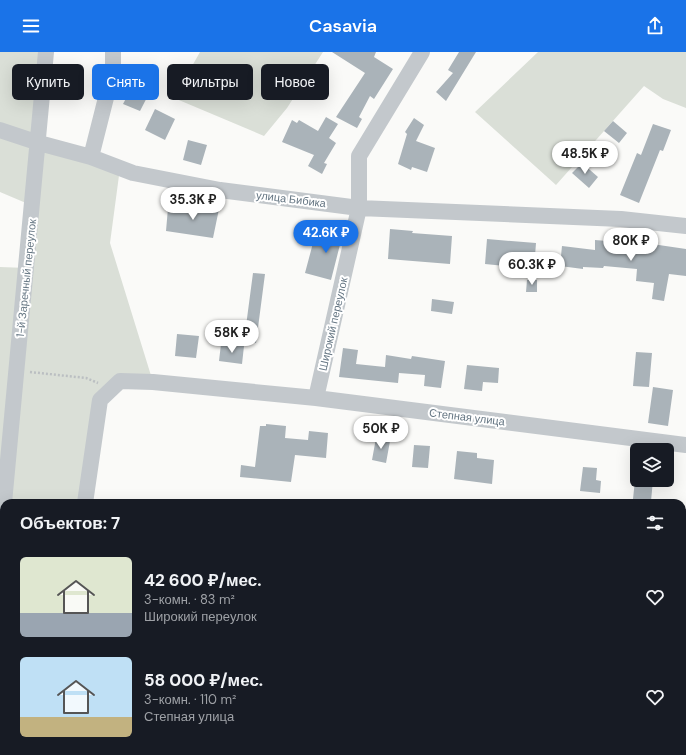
<!DOCTYPE html>
<html lang="ru">
<head>
<meta charset="utf-8">
<style>
	body { margin:0; font-family:"DM Sans",sans-serif; background:#20242c; color:#f1f3f6; height:100vh; display:flex; flex-direction:column; font-size:15px; white-space:nowrap }
	* { box-sizing:border-box; margin:0 }
	p { font-size:13px; color:#9ea1a6 }
	.icon { flex:none; width:22px; height:22px; fill:none; stroke:currentColor; stroke-width:2; stroke-linecap:round; stroke-linejoin:round }
	.map { position:relative; flex:1; overflow:hidden }
	.details { position:absolute; left:0px; top:447px; width:686px; height:256px; display:flex; flex-direction:column; background:#171b24; border-radius:12px 12px 0 0; box-shadow:0 4px 16px #0002 }
	.details>* { flex:none }
	.top-card { position:absolute; left:12px; top:12px; width:400px; height:36px; display:flex; gap:8px }
	.tools { position:absolute; left:630px; top:391px; display:grid; gap:8px }
	.tools a { display:grid; place-items:center; width:44px; height:44px; border-radius:6px; background:#171b24; box-shadow:0 4px 16px #0002; font-size:20px }
	.price { position:absolute; translate:-50% -34px; padding:0 9px; border-radius:14px; background:#fff; color:#222; font-size:13px; line-height:26px; filter:drop-shadow(0 1px 2px #0008) }
	.price::after { content:''; position:absolute; left:50%; top:24px; width:12px; height:9px; margin-left:-6px; background:inherit; clip-path:polygon(0 0,100% 0,50% 100%) }
	.price.active { background:#1a73e8; color:#fff }
	ul { padding:0; list-style:none }
	li { display:flex; align-items:center; gap:12px; height:100px; padding:0 20px }
	li span { display:grid; place-items:center; flex:none; width:112px; height:80px; border-radius:6px; color:#555 }
	li>.icon { margin-inline-start:auto }
	span .icon { width:48px; height:48px; fill:#fffc; stroke-width:1 }
	li b { font-size:17px }
	h2 { display:flex; justify-content:space-between; align-items:center; height:48px; padding:0 20px; font-size:17px }
	.tag { padding:0 14px; border-radius:6px; background:#171b24; box-shadow:0 4px 16px #0002; font-size:14px; line-height:36px }
	.tag.active { background:#1a73e8; color:#fff }
	header { display:flex; justify-content:space-between; align-items:center; height:52px; padding:0 20px; background:#1a73e8; color:#fff; font-size:18px; font-weight:600 }
	.map>svg:first-child { display:block }
	.green { fill:#dadfd7 }
	.building { fill:#aab3b9 }
	.lines { fill:none; stroke-linecap:round; stroke-linejoin:round }
	.path { stroke:#bbbfc2; stroke-width:2.5; stroke-dasharray:2 2; stroke-linecap:butt }
	.street { stroke:#c3c8cc; stroke-width:16 }
	.labels { text-anchor:middle; dominant-baseline:central; stroke-width:4; stroke-linejoin:round; paint-order:stroke }
	.street-label { font-size:11px; fill:#657683; stroke:#fff }
</style>
</head>
<body>
<header><svg class="icon" aria-label="menu" viewBox="0 0 24 24"><path d="M4 6h16M4 12h16M4 18h16"/></svg>Casavia<svg class="icon" aria-label="share" viewBox="0 0 24 24"><path d="M12 15V3M7 8l5-5 5 5M5 13v7h14v-7"/></svg></header>
<div class="map">
<svg width="686" height="703" viewBox="0 0 686 703">
	<rect width="100%" height="100%" fill="#fafaf8"/>
	<path class="green" d="M0 0H46L39 91 120 116 110 191 153 330 120 329 100 348 85 451H4V699H295V703H0V215L27 216 33 154 0 140Z
		M200 0H323L287 56 264 84 174 46Z
		M538 0H686V56L663 47 644 34 556 133 475 60Z
		M358 699H539V703H358Z"/>
	<path class="building" d="M332 0H376L374 5 393 17 374 47 370 44 359 65 362 67 357 76 336 65 365 21Z
		M459 0H476L446 49 436 40 453 21 448 18Z
		M140 20 156 28 140 59 123 52Z
		M155 57 175 67 165 88 145 78Z
		M326 65 338 72 329 86 336 91 324 111 327 112 322 122 308 114 314 103 282 90 292 68 297 71 299 68 318 79Z
		M414 66 424 73 416 89 435 96 427 120 412 115 411 118 398 112 407 82 405 80Z
		M613 69 627 81 619 91 604 79Z
		M653 72 671 78 663 99 660 98 639 151 620 143 637 101 641 103Z
		M188 88 207 93 201 113 183 108Z
		M582 111 598 125 589 136 572 121Z
		M198 153 219 157 213 186 166 179 168 156 197 160Z
		M332 170 345 173 331 228 305 221 313 191 325 194Z
		M390 177 413 179 412 181 452 184 450 212 388 207Z
		M487 187 536 191 534 217 485 212Z
		M595 188 631 191 630 199 651 201 652 192 686 197V224L669 222 664 249 652 247 654 231 636 229 637 217 604 214 603 216 583 215V217L560 214 562 194 595 198Z
		M253 221 265 222 256 291 244 289Z
		M527 228H537V240H526Z
		M432 247 454 250 452 262 431 259Z
		M177 282 199 284 196 306 175 304Z
		M221 292 244 294 242 312 219 309Z
		M343 296 358 298 356 312 385 315 386 303 411 307 412 304 445 309 441 336 424 334 425 323 399 321 398 331 339 325Z
		M636 300 652 301 649 335 633 334Z
		M467 313 499 316 498 331 483 330 482 339 464 337Z
		M653 335 673 338 668 374 648 371Z
		M266 372 286 374 285 386 308 388 309 379 328 381 326 406 295 403 291 430 240 425 241 413 255 415 260 374H266Z
		M376 386 390 389 386 411 372 408Z
		M414 393 430 394 428 416 412 415Z
		M457 399 477 401V406L494 408 492 432 454 427Z
		M583 415 597 416 596 428 601 429 600 441 580 439Z
		M635 428H653L651 449 633 447Z"/>
	<g class="lines">
		<path class="path" d="M30 320 86 326 98 331"/>
		<path class="street" d="M0 78 39 91 91 105 133 121 220 138 359 156 621 167 686 174
			M91 105 113 18V0
			M316 346 359 156V104L422 0
			M4 451 46 0
			M85 451 100 348 120 329 153 330 316 346 686 393
			M0 493 4 452
			M682 617 686 618
			M59 703 60 699"/>
	</g>
	<g class="labels">
		<g class="street-label">
			<text transform="translate(291 147) rotate(7)">улица Бибика</text>
			<text transform="translate(26 226) rotate(-84)">1-й Заречный переулок</text>
			<text transform="translate(333 272) rotate(-77)">Широкий переулок</text>
			<text transform="translate(467 365) rotate(7)">Степная улица</text>
		</g>
	</g>
</svg>
<div class="tools">
<a><svg class="icon" aria-label="layers" viewBox="0 0 24 24"><path d="M12 4l9 5-9 5-9-5zM3 14l9 5 9-5"/></svg></a>
</div>
<b class="price" style="left:585px;top:123px">48.5K ₽</b>
<b class="price" style="left:193px;top:169px">35.3K ₽</b>
<b class="price active" style="left:326px;top:202px">42.6K ₽</b>
<b class="price" style="left:631px;top:210px">80K ₽</b>
<b class="price" style="left:532px;top:234px">60.3K ₽</b>
<b class="price" style="left:232px;top:302px">58K ₽</b>
<b class="price" style="left:381px;top:398px">50K ₽</b>
<div class="top-card">
<a class="tag">Купить</a>
<a class="tag active">Снять</a>
<a class="tag">Фильтры</a>
<a class="tag">Новое</a>
</div>
<section class="details">
<h2>Объектов: 7<svg class="icon" aria-label="filters" viewBox="0 0 24 24"><path d="M4 7h16M4 17h16"/><circle cx="9" cy="7" r="2"/><circle cx="15" cy="17" r="2"/></svg></h2>
<ul>
<li><span style="background:linear-gradient(#dfe7d0 70%,#9aa5b1 0)"><svg class="icon" aria-label="home" viewBox="0 0 24 24"><path d="M3 11l9-7 9 7M6 9v11h12V9"/></svg></span><div><b>42 600 ₽/мес.</b><p>3-комн. · 83 m²</p><p>Широкий переулок</p></div><svg class="icon" aria-label="heart" viewBox="0 0 24 24"><path d="M12 20l-8-8c-3-5 5-10 8-4 3-6 11-1 8 4z"/></svg></li>
<li><span style="background:linear-gradient(#bfe0f5 75%,#c2b280 0)"><svg class="icon" aria-label="home" viewBox="0 0 24 24"><path d="M3 11l9-7 9 7M6 9v11h12V9"/></svg></span><div><b>58 000 ₽/мес.</b><p>3-комн. · 110 m²</p><p>Степная улица</p></div><svg class="icon" aria-label="heart" viewBox="0 0 24 24"><path d="M12 20l-8-8c-3-5 5-10 8-4 3-6 11-1 8 4z"/></svg></li>
</ul>
</section>
</div>
</body>
</html>
